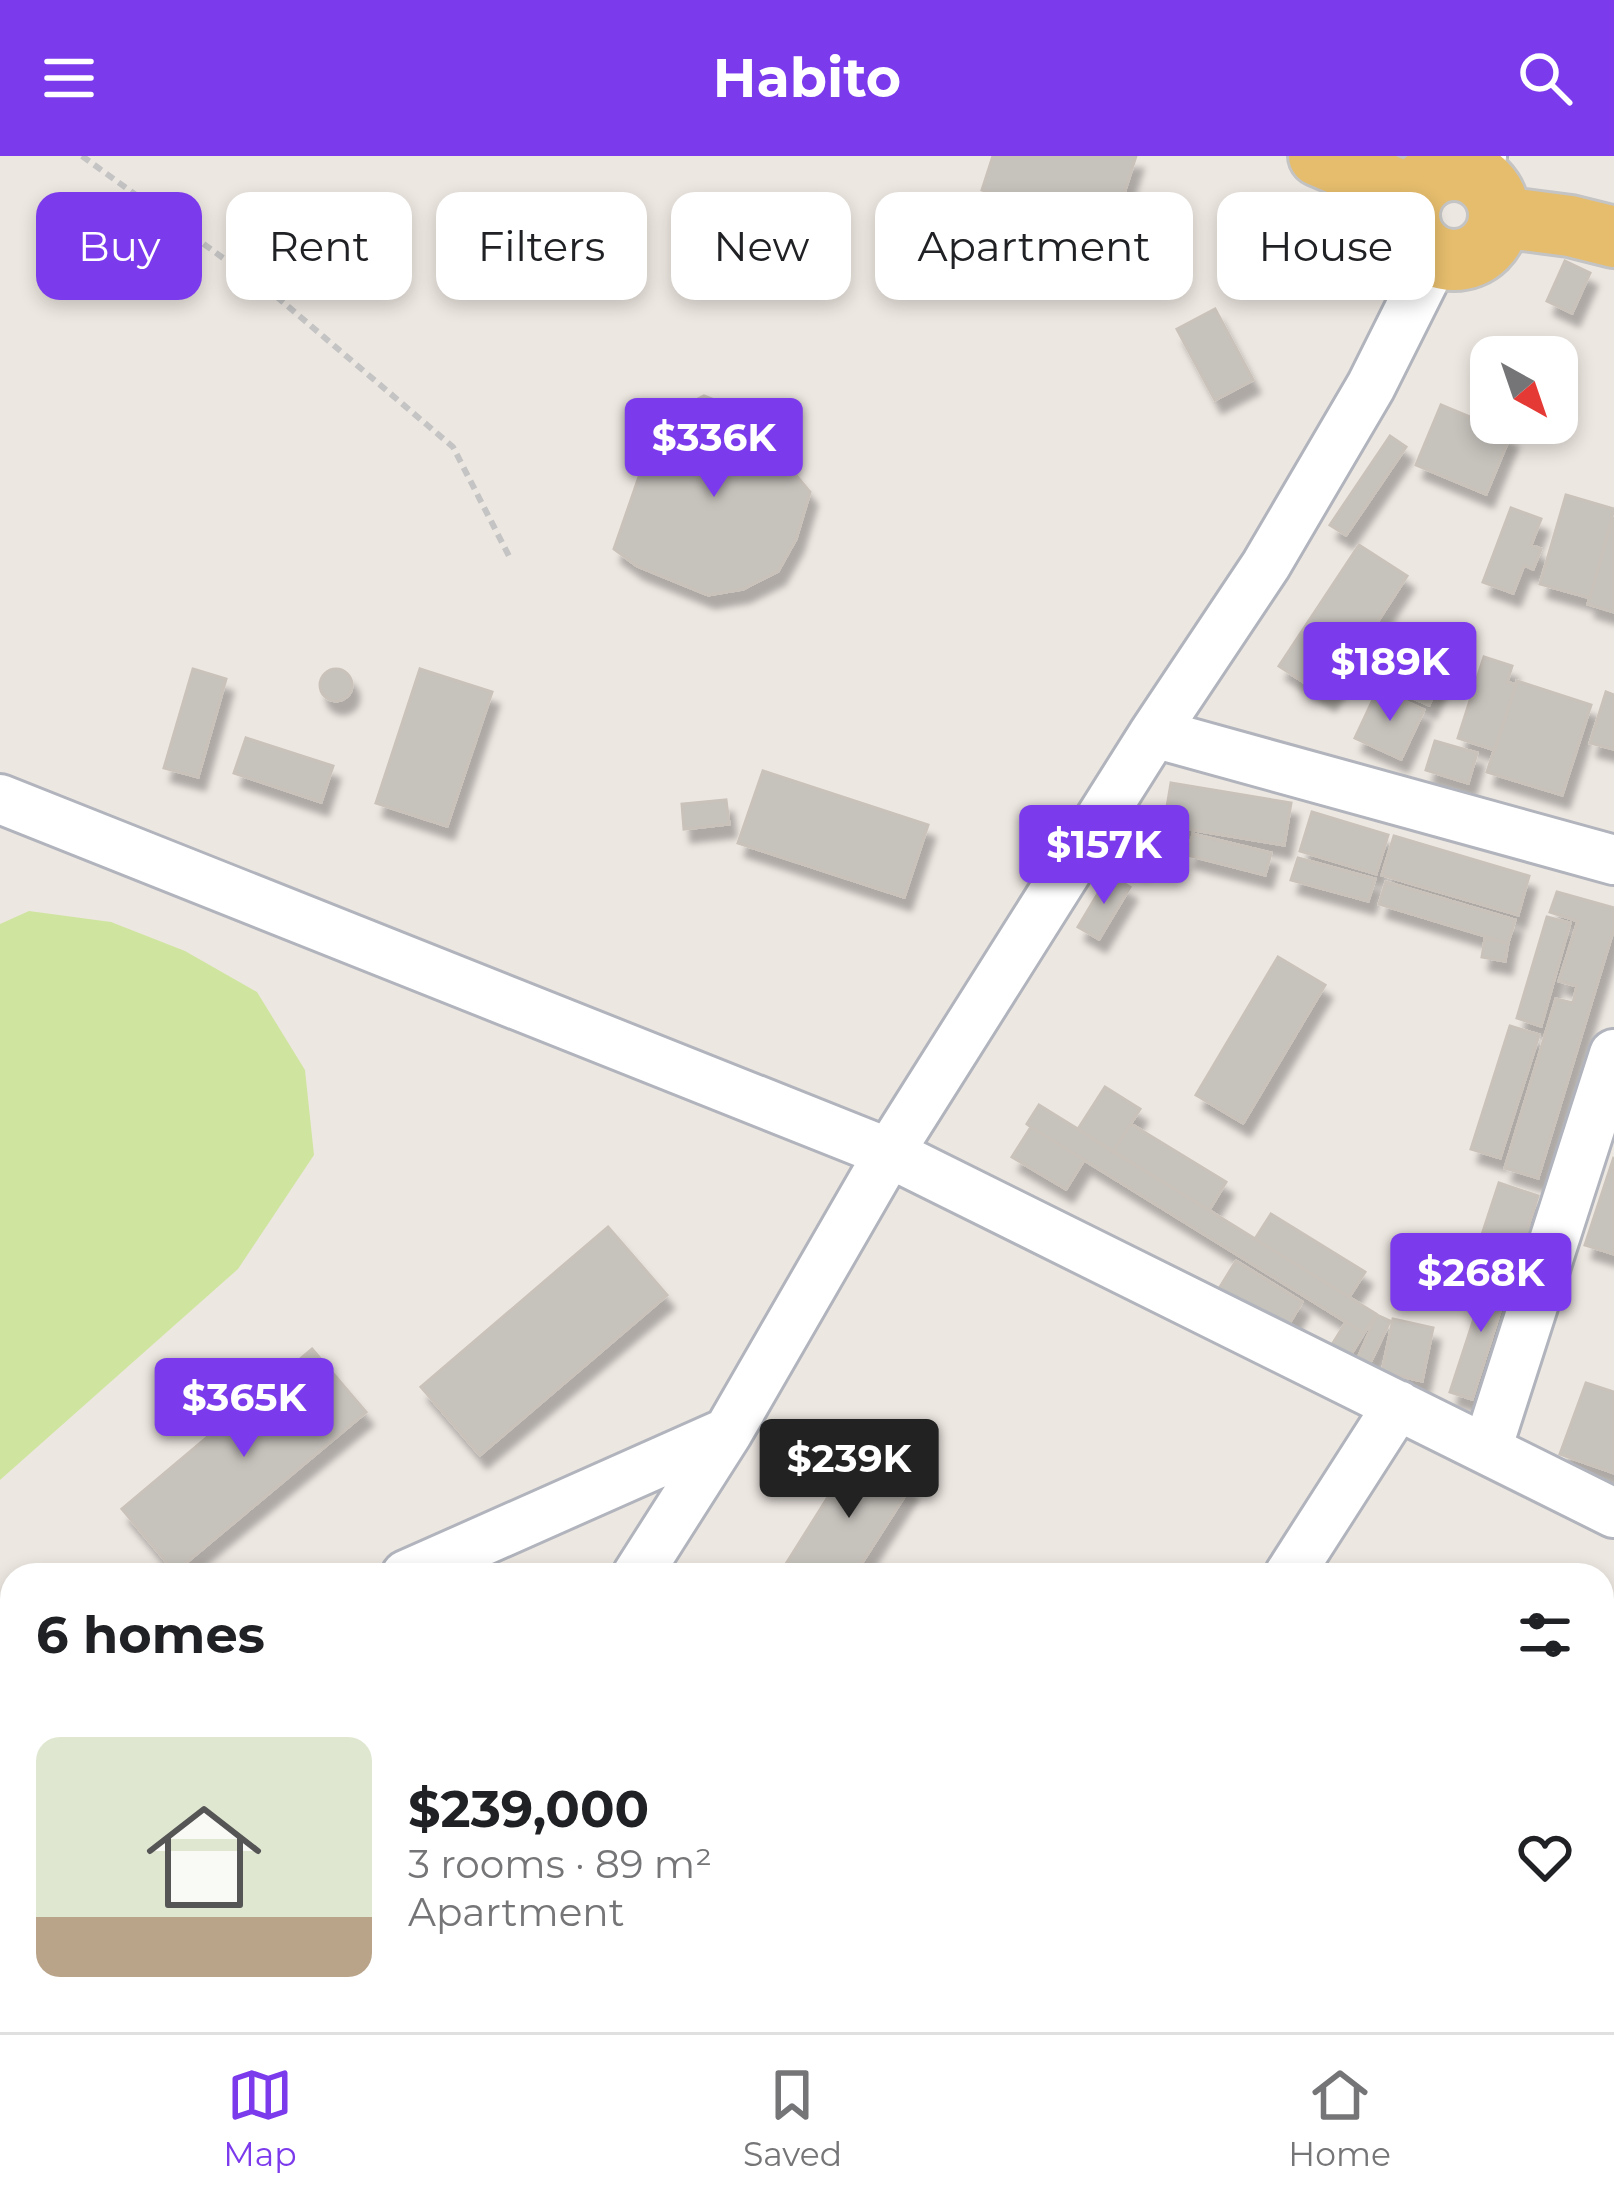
<!DOCTYPE html>
<html lang="en">
<head>
<meta charset="utf-8">
<style>
	body { margin:0; font-family:Montserrat,sans-serif; background:#f2f2f2; color:#202124; height:100vh; display:flex; flex-direction:column; font-size:45px; white-space:nowrap }
	* { box-sizing:border-box; margin:0 }
	p { font-size:39px; color:#757577 }
	.icon { flex:none; width:66px; height:66px; fill:none; stroke:currentColor; stroke-width:2; stroke-linecap:round; stroke-linejoin:round }
	.map { position:relative; flex:1; overflow:hidden }
	.drawer { position:absolute; left:0px; top:1407px; width:1614px; height:471px; display:flex; flex-direction:column; background:#fff; border-radius:36px 36px 0 0; box-shadow:0 6px 18px #0003 }
	.drawer>* { flex:none }
	.guide { position:absolute; left:36px; top:36px; width:1542px; height:108px; display:flex; gap:24px }
	.needle { width:78px; rotate:140deg }
	.buttons { position:absolute; left:1470px; top:180px; display:grid; gap:24px }
	.buttons a { display:grid; place-items:center; width:108px; height:108px; border-radius:24px; background:#fff; box-shadow:0 6px 18px #0003; font-size:60px }
	.price { position:absolute; translate:-50% -102px; padding:0 27px; border-radius:12px; background:#7c3aed; color:#fff; font-size:39px; line-height:78px; filter:drop-shadow(0 3px 6px #0008) }
	.price::after { content:''; position:absolute; left:50%; top:72px; width:36px; height:27px; margin-left:-18px; background:inherit; clip-path:polygon(0 0,100% 0,50% 100%) }
	.price.current { background:#222; color:#fff }
	ul { padding:0; list-style:none }
	li { display:flex; align-items:center; gap:36px; height:300px; padding:0 36px }
	li+li { border-top:3px solid #e0e0e0 }
	li span { display:grid; place-items:center; flex:none; width:336px; height:240px; border-radius:24px; color:#555 }
	li>.icon { margin-inline-start:auto }
	span .icon { width:144px; height:144px; fill:#fffc; stroke-width:1 }
	li b { font-size:51px }
	h2 { display:flex; justify-content:space-between; align-items:center; height:144px; padding:0 36px; font-size:51px }
	.tag { padding:0 42px; border-radius:24px; background:#fff; box-shadow:0 6px 18px #0003; font-size:42px; line-height:108px }
	.tag.current { background:#7c3aed; color:#fff }
	header { display:flex; justify-content:space-between; align-items:center; height:156px; padding:0 36px; background:#7c3aed; color:#fff; font-size:54px; font-weight:700 }
	.dock { display:flex; justify-content:space-around; align-items:center; height:168px; border-top:3px solid #e0e0e0; background:#fff; font-size:33px; color:#757577 }
	.dock a { display:grid; justify-items:center; gap:6px }
	.dock .current { color:#7c3aed }
	.map>svg:first-child { display:block }
	.pitch { fill:#cfe59f }
	.building { fill:#c6c2bc; stroke:#c9c2ba; stroke-width:3; filter:url(#shadow) }
	.lines { fill:none; stroke-linecap:round; stroke-linejoin:round }
	.minor-casing { stroke:#b1b4bc; stroke-width:54 }
	.major-casing { stroke:#c4c4c4; stroke-width:66 }
	.path { stroke:#c4c4c4; stroke-width:6; stroke-dasharray:9 6; stroke-linecap:butt }
	.minor { stroke:#fff; stroke-width:48 }
	.major { stroke:#e6bd6d; stroke-width:60 }
</style>
</head>
<body>
<header><svg class="icon" aria-label="menu" viewBox="0 0 24 24"><path d="M4 6h16M4 12h16M4 18h16"/></svg>Habito<svg class="icon" aria-label="search" viewBox="0 0 24 24"><circle cx="10" cy="10" r="6"/><path d="M15 15l6 6"/></svg></header>
<div class="map">
<svg width="1614" height="1876" viewBox="0 0 1614 1876">
	<defs>
		<filter id="shadow"><feDropShadow dx="7" dy="13" stdDeviation="3" flood-color="#0004"/></filter>
	</defs>
	<rect width="100%" height="100%" fill="#ede7e1"/>
	<path class="pitch" d="M29 755 111 766 185 795 257 836 305 914 314 999 238 1113 0 1324V768Z"/>
	<path class="building" d="M993 0H1136L1112 75 982 34Z
		M1150 61 1177 67 1168 111 1140 106Z
		M1565 105 1590 117 1572 157 1547 145Z
		M1215 153 1253 224 1215 244 1177 173Z
		M704 240 781 270 789 311 810 336 796 383 778 415 743 433 708 439 637 410 614 393 659 263Z
		M1441 249 1511 278 1486 338 1416 309Z
		M1390 280 1406 291 1346 379 1330 369Z
		M1566 339 1614 353 1590 442 1540 428Z
		M1511 352 1541 363 1531 389 1541 393 1533 413 1524 409 1513 437 1483 426Z
		M1613 362 1614 363V456L1588 448Z
		M1359 389 1407 420 1328 542 1279 510Z
		M1484 501 1512 510 1507 526 1516 529 1495 594 1458 582Z
		M1399 506 1440 525 1429 549 1388 531Z
		M193 513 226 523 198 621 164 612Z
		M420 513 492 536 447 670 376 647Z
		M320 529a16 16 0 1 1 32 0a16 16 0 1 1-32 0Z
		M1517 525 1591 549 1562 639 1487 616Z
		M1378 533 1424 554 1401 603 1355 582Z
		M1606 536 1614 539V593L1590 587Z
		M246 582 333 610 321 646 234 617Z
		M1435 585 1477 597 1468 627 1426 614Z
		M763 615 928 669 904 741 738 687Z
		M1171 627 1291 647 1284 689 1164 669Z
		M726 644 729 668 684 673 682 648Z
		M1312 656 1388 679 1376 718 1300 695Z
		M1138 669 1157 679 1140 710 1121 700Z
		M1193 678 1271 697 1265 719 1187 699Z
		M1394 680 1529 720 1518 759 1382 719Z
		M1298 702 1375 723 1368 745 1291 724Z
		M1109 719 1130 731 1099 783 1078 771Z
		M1386 726 1515 764 1508 787 1379 748Z
		M1557 736 1614 752V772L1538 1022 1505 1012 1556 843 1573 847 1577 830 1559 825 1578 765 1550 756Z
		M1547 761 1570 767 1541 870 1517 862Z
		M1485 783 1508 787 1505 805 1482 801Z
		M1278 801 1325 829 1243 967 1196 939Z
		M1510 870 1539 879 1500 1002 1471 993Z
		M1105 931 1140 953 1113 996 1078 973Z
		M1039 949 1376 1158 1364 1177 1031 971 1027 968Z
		M1131 968 1226 1026 1209 1054 1113 996Z
		M1031 971 1084 1004 1066 1033 1012 1001Z
		M1614 1001V1098L1585 1089Z
		M1499 1027 1538 1040 1528 1070 1543 1075 1534 1103 1518 1099 1511 1121 1472 1109Z
		M1271 1058 1365 1116 1349 1141 1255 1083Z
		M608 1071 667 1139 480 1299 421 1231Z
		M1236 1105 1302 1146 1284 1176 1217 1136Z
		M1490 1114 1511 1121 1472 1243 1450 1236Z
		M1377 1159 1390 1165 1370 1207 1358 1202Z
		M1393 1163 1433 1172 1422 1225 1382 1216Z
		M1346 1166 1364 1177 1348 1203 1330 1192Z
		M312 1193 366 1256 175 1416 122 1353Z
		M1586 1227 1614 1236V1317L1560 1298Z
		M857 1295 911 1330 854 1419H779Z
		M1614 1581V1639L1602 1641V1583Z
		M12 1782V1866H39L26 1876H0V1792Z
		M508 1866H560L554 1876H524Z"/>
	<g class="lines">
		<defs>
			<path id="minor" d="M1473 18 1482 0
				M1154 577 1614 704
				M0 643 889 997 1614 1357
				M1487 1293 1614 898
				M406 1419 728 1276
				M637 1419 728 1276 889 997 1154 577 1266 409 1371 230 1436 100
				M1289 1419 1398 1249
				M0 1481 12 1480
				M0 1748 12 1751
				M212 1866 224 1876
				M346 1876 352 1866
				M997 1876 1004 1866"/>
			<path id="major" d="M1319 0 1413 40
				M1409 59a45 45 0 1 1 90 0a45 45 0 1 1-90 0Z
				M1500 61 1570 70 1614 81"/>
		</defs>
		<use href="#minor" class="minor-casing"/>
		<use href="#major" class="major-casing"/>
		<path class="path" d="M82 0 277 141 453 291 510 402"/>
		<use href="#minor" class="minor"/>
		<use href="#major" class="major"/>
	</g>
</svg>
<div class="buttons">
<a><svg class="needle" viewBox="-14 -14 28 28"><path d="M0-13l5 13h-10z" fill="#e53935"/><path d="M0 13l5-13h-10z" fill="#757577"/></svg></a>
</div>
<b class="price" style="left:714px;top:344px">$336K</b>
<b class="price" style="left:1390px;top:568px">$189K</b>
<b class="price" style="left:1104px;top:751px">$157K</b>
<b class="price" style="left:1481px;top:1179px">$268K</b>
<b class="price" style="left:244px;top:1304px">$365K</b>
<b class="price current" style="left:849px;top:1365px">$239K</b>
<div class="guide">
<a class="tag current">Buy</a>
<a class="tag">Rent</a>
<a class="tag">Filters</a>
<a class="tag">New</a>
<a class="tag">Apartment</a>
<a class="tag">House</a>
</div>
<section class="drawer">
<h2>6 homes<svg class="icon" aria-label="filters" viewBox="0 0 24 24"><path d="M4 7h16M4 17h16"/><circle cx="9" cy="7" r="2"/><circle cx="15" cy="17" r="2"/></svg></h2>
<ul>
<li><span style="background:linear-gradient(#dfe7d0 75%,#b9a48a 0)"><svg class="icon" aria-label="home" viewBox="0 0 24 24"><path d="M3 11l9-7 9 7M6 9v11h12V9"/></svg></span><div><b>$239,000</b><p>3 rooms · 89 m²</p><p>Apartment</p></div><svg class="icon" aria-label="heart" viewBox="0 0 24 24"><path d="M12 20l-8-8c-3-5 5-10 8-4 3-6 11-1 8 4z"/></svg></li>
</ul>
</section>
</div>
<nav class="dock">
<a class="current"><svg class="icon" aria-label="map" viewBox="0 0 24 24"><path d="M3 6l6-2 6 2 6-2v14l-6 2-6-2-6 2zM9 4v14M15 6v14"/></svg>Map</a>
<a><svg class="icon" aria-label="saved" viewBox="0 0 24 24"><path d="M7 4h10v16l-5-4-5 4z"/></svg>Saved</a>
<a><svg class="icon" aria-label="home" viewBox="0 0 24 24"><path d="M3 11l9-7 9 7M6 9v11h12V9"/></svg>Home</a>
</nav>
</body>
</html>
